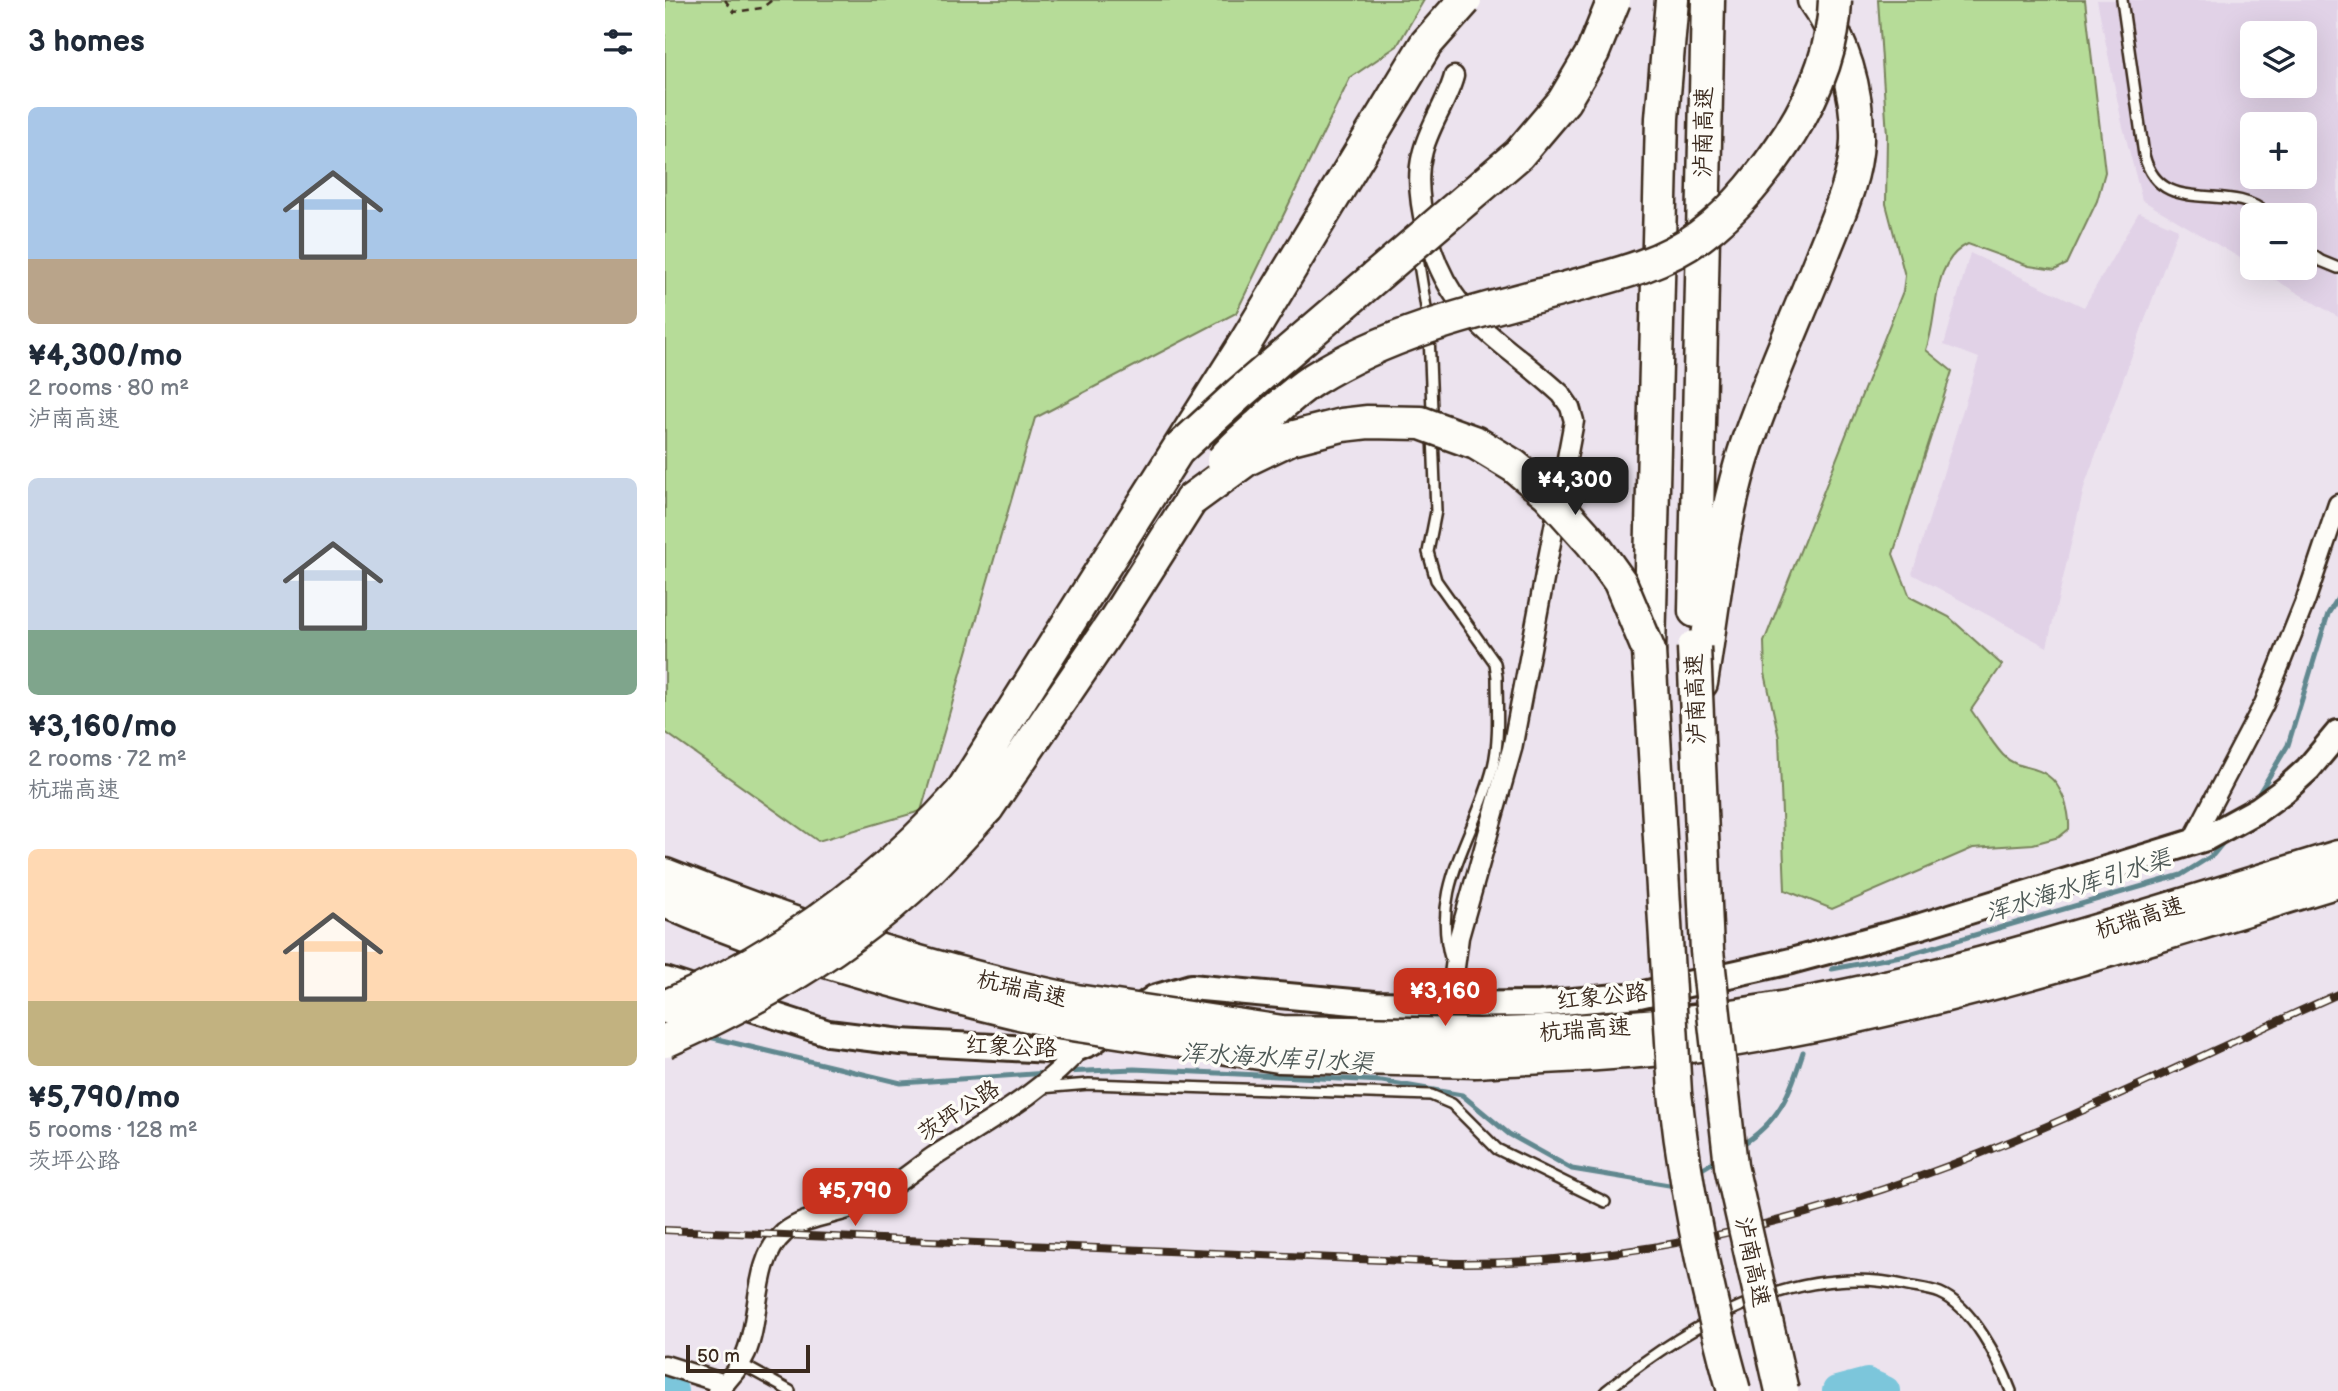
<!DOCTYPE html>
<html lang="en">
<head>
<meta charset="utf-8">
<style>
	body { margin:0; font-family:"Balsamiq Sans","LXGW WenKai TC",sans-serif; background:#f6f6f7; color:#1f2937; height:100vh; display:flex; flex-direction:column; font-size:26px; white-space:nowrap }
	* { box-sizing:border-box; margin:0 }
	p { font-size:23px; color:#747a83 }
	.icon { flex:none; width:38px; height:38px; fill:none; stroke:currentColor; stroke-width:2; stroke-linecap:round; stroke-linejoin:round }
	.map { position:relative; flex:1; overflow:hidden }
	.sheet { display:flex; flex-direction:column; background:#fff; width:665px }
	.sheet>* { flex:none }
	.tools { position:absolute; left:1575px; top:21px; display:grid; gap:14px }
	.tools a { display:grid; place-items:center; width:77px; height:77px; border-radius:10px; background:#fff; box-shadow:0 7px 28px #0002; font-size:35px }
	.scale { position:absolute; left:21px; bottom:18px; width:124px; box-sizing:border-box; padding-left:7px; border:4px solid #3b2a1e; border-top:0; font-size:19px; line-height:24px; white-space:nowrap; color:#3b2a1e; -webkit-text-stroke:5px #fdfcf7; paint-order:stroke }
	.price { position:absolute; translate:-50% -60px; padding:0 16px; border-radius:14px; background:#c8321e; color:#fff; font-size:23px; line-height:46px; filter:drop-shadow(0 2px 4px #0008) }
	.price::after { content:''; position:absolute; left:50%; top:42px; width:21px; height:16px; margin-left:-10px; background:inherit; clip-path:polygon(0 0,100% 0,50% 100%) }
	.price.active { background:#222; color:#fff }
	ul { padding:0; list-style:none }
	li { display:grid; align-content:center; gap:14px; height:371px; padding:0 28px }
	li span { display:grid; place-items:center; height:217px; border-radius:10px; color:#555 }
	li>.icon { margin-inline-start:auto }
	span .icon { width:126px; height:126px; fill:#fffc; stroke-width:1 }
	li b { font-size:30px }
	h2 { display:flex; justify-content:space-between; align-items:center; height:84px; padding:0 28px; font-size:30px }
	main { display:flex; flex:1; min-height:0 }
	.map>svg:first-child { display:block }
	.built { fill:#e1d2e7; fill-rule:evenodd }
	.green { fill:#b6dc98; stroke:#78835b; stroke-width:2 }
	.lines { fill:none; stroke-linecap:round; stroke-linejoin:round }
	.stream { stroke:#61888f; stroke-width:5 }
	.river { stroke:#7bc6db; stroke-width:30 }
	.service-casing { stroke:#3b2a1e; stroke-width:14 }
	.minor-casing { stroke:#3b2a1e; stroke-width:23 }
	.secondary-casing { stroke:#3b2a1e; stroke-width:30 }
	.motorway-casing { stroke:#3b2a1e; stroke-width:37 }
	.path { stroke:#3b2a1e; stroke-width:2.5; stroke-dasharray:7 5; stroke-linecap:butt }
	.service { stroke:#fdfcf7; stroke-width:9 }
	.minor { stroke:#fdfcf7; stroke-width:18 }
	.secondary { stroke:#fdfcf7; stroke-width:24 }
	.motorway { stroke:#fdfcf7; stroke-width:32 }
	.rail-casing { stroke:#3b2a1e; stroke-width:8 }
	.rail { stroke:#fdfcf7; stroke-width:5; stroke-dasharray:16; stroke-linecap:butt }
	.motorway-bridge-casing { stroke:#3b2a1e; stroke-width:37; stroke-linecap:butt }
	.motorway-bridge { stroke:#fdfcf7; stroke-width:32 }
	.labels { text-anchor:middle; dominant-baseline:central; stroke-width:7; stroke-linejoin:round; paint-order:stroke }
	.street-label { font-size:23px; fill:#3b2a1e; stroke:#fdfcf7 }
	.water-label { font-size:24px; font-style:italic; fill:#4e5957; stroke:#fdfcf7 }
</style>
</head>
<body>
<main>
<section class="sheet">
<h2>3 homes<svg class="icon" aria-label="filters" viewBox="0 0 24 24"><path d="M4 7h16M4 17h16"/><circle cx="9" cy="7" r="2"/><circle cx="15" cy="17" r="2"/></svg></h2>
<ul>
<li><span style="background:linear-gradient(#a9c7e8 70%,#b9a48a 0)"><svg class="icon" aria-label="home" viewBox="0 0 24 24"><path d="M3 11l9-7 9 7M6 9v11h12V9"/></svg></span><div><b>¥4,300/mo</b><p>2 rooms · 80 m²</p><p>泸南高速</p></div></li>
<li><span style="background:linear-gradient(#c9d6e8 70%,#7fa58c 0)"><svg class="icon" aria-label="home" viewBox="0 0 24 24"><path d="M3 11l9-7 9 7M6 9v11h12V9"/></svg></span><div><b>¥3,160/mo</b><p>2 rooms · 72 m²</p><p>杭瑞高速</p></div></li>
<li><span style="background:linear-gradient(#ffd9b3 70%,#c2b280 0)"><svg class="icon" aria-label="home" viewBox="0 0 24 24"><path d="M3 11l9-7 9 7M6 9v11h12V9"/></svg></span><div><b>¥5,790/mo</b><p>5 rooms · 128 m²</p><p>茨坪公路</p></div></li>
</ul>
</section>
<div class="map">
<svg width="1673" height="1391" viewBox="0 0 1673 1391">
	<rect width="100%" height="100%" fill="#ece3ee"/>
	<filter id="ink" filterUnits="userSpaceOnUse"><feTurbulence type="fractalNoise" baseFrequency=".0143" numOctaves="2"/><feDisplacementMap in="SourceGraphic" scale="14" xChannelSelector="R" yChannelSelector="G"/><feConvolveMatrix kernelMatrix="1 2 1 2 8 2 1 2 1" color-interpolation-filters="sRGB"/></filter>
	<g filter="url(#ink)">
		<path class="built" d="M1432 0H1673V317L1591 268H1640V215H1587V265L1477 200 1457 123ZM1587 33H1640V86H1587ZM1587 124H1640V177H1587Z
			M1474 212 1513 229 1420 484 1382 647 1247 574 1314 358 1279 345 1305 253 1419 307Z"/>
		<path class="green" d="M0 0H759L732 46 685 78 571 313 370 418 256 811 153 841 0 732Z
			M1213 0H1420L1440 172 1432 201 1402 264 1390 270 1364 266 1303 244C1265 262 1274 316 1261 350L1287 371 1228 554 1245 597 1284 617 1337 665 1306 710C1316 724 1326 742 1338 755 1351 769 1368 765 1382 775 1398 786 1405 812 1404 829L1394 837 1368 844 1308 848 1167 909 1120 890 1114 738 1100 673 1099 642 1238 291 1240 276 1221 204 1222 135Z"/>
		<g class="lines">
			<path class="stream" d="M1590 800 1623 745 1663 614 1673 598
				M1167 969 1241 955 1516 875 1548 855 1561 839
				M40 1036 236 1083 382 1073
				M399 1072 469 1069 717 1081 797 1095 844 1134 907 1169 1010 1186 1013 1184
				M1075 1146C1115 1121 1124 1095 1138 1052
				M1030 1173 1055 1158"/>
			<path class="river" d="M0 1386 8 1391
				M1172 1391 1202 1383 1220 1391"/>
			<defs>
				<path id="service" d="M1457 0 1479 155C1496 221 1565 178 1603 215
					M1640 250 1656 261 1673 268
					M752 252 763 320
					M764 334 771 511 763 552 771 580 830 663 832 677C832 706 835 739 828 767 811 835 764 888 786 961
					M376 1088 424 1084 766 1095 787 1104 832 1149 940 1202
					M76 1364 125 1391
					M941 1391C1024 1324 1132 1260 1243 1286 1253 1288 1265 1289 1275 1293 1308 1307 1334 1360 1346 1391"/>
				<path id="minor" d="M1526 843 1599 704 1641 599 1673 504
					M785 1005 794 937 847 749 909 421 905 407 896 394C834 337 783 319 761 229 755 205 751 179 757 155 763 127 782 103 789 76
					M0 1365 60 1384
					M52 1391C64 1380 74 1369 81 1353 96 1318 88 1260 119 1233 142 1214 177 1215 203 1201 227 1189 247 1171 269 1156 320 1123 378 1093 418 1045"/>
				<path id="secondary" d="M0 980 163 1033 236 1042 386 1050 413 1048 427 1042 489 998 526 987 710 1004 759 1005 875 1004 974 995 1126 961 1256 926 1541 838 1594 809 1620 790 1643 769 1673 733"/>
				<path id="motorway" d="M1030 611 1043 0
					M984 651 997 118 1007 0
					M1036 683C1049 603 1056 521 1082 444 1104 380 1132 319 1157 256 1171 220 1191 179 1192 140 1193 90 1178 40 1149 0
					M296 793 579 345
					M322 808 450 620 526 500
					M0 875C134 929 270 971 411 1001
					M0 901C123 956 257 990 388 1021
					M813 1035C890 1032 968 1029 1045 1019 1259 991 1467 920 1673 857
					M811 1061C882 1056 957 1055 1027 1046 1248 1015 1460 946 1673 881"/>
			</defs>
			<use href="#service" class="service-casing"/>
			<use href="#minor" class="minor-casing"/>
			<use href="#secondary" class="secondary-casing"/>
			<use href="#motorway" class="motorway-casing"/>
			<path class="path" d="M60 0 69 12 97 8 107 0"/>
			<use href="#service" class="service"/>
			<use href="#minor" class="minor"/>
			<use href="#secondary" class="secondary"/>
			<use href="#motorway" class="motorway"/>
			<defs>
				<path id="rail" d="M0 1230 790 1263C949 1264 1107 1230 1256 1176 1398 1125 1535 1055 1673 994"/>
			</defs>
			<use href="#rail" class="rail-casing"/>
			<use href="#rail" class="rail"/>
			<defs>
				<path id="motorway-bridge" d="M579 345 761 44 800 0
					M514 449 575 393 854 154 899 101 928 52 949 0
					M558 460C569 446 583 435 596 423 612 408 630 391 649 379 721 334 805 313 887 292 937 278 992 268 1035 236 1072 209 1100 172 1125 134 1150 94 1169 48 1170 0
					M526 500 582 459 626 438 677 425 703 422 756 423 811 443 849 466 883 494 927 543 955 582 984 651 1010 1093C1021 1194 1042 1293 1069 1391
					M1029 647 1042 951 1066 1166 1117 1391
					M411 1001 617 1032 813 1035
					M0 1007C114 957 213 886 296 793
					M388 1021 614 1056 811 1061
					M0 1041C87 1003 173 953 244 889 272 864 297 835 322 808"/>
			</defs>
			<use href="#motorway-bridge" class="motorway-bridge-casing"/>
			<use href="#motorway-bridge" class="motorway-bridge"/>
		</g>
	</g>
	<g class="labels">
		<g class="street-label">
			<text transform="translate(1039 132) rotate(-89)">泸南高速</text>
			<text transform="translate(1031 699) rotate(-92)">泸南高速</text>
			<text transform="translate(1475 918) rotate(-17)">杭瑞高速</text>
			<text transform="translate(357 989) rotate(13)">杭瑞高速</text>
			<text transform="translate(937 997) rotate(-6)">红象公路</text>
			<text transform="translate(920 1030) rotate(-4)">杭瑞高速</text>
			<text transform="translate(346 1047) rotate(2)">红象公路</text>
			<text transform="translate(294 1111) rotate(-33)">茨坪公路</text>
			<text transform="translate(1087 1262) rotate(78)">泸南高速</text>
		</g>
		<g class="water-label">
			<text transform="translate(1413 886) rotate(-17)">浑水海水库引水渠</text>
			<text transform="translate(612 1058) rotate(3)">浑水海水库引水渠</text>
		</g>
	</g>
</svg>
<div class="tools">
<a><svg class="icon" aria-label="layers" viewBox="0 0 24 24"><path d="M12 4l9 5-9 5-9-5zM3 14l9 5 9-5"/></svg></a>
<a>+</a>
<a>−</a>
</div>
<div class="scale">50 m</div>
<b class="price active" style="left:910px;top:517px">¥4,300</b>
<b class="price" style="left:780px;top:1028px">¥3,160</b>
<b class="price" style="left:190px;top:1228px">¥5,790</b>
</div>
</main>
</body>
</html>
